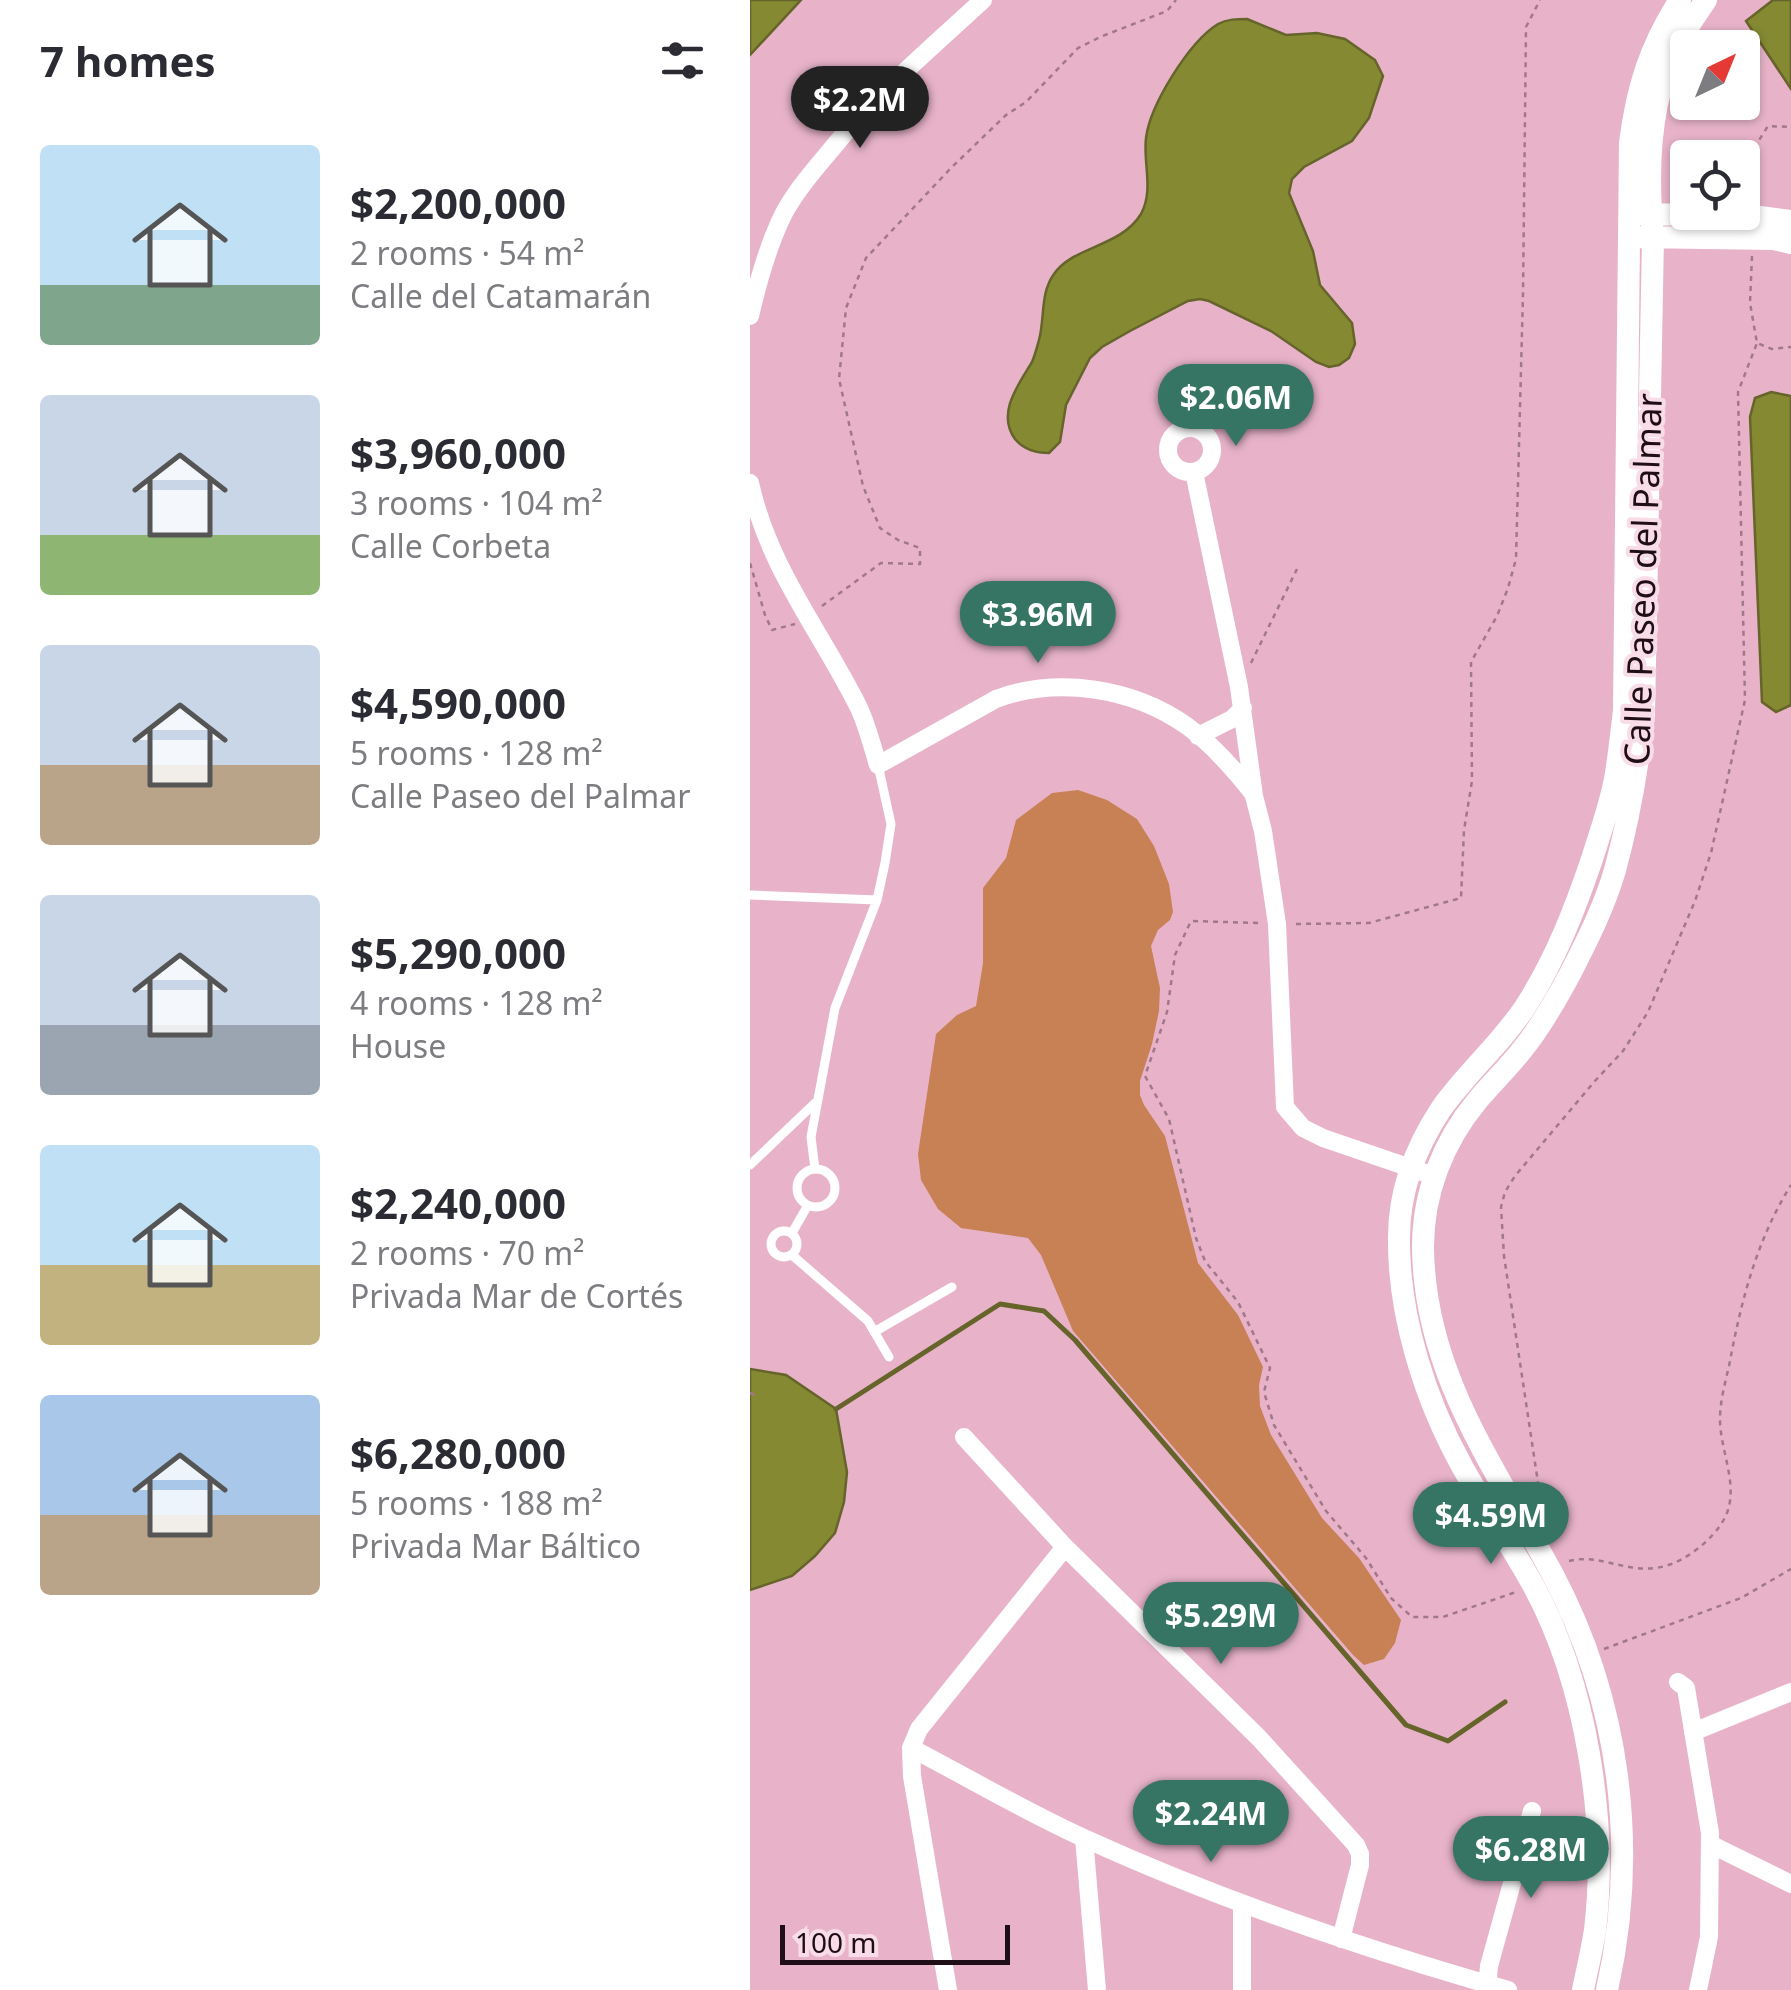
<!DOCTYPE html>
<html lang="en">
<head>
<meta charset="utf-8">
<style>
	body { margin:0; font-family:"Noto Sans",sans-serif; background:#f7f7f7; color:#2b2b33; height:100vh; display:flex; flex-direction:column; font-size:38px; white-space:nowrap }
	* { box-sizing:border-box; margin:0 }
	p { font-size:32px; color:#7c7c81 }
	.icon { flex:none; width:55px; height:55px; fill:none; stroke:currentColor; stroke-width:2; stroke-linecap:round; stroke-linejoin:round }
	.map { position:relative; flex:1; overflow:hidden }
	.drawer { display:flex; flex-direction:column; background:#fff; width:750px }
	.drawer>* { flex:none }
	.needle { width:65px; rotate:43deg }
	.controls { position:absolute; left:920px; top:30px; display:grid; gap:20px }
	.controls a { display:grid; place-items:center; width:90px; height:90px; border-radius:10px; background:#fff; box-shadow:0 2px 8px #0004; font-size:50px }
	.scale { position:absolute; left:30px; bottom:25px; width:230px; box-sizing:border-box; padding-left:10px; border:5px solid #200e16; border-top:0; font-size:28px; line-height:35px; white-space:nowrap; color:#200e16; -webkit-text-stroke:8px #f8dce7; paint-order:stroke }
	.price { position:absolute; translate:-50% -85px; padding:0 22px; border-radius:35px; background:#367563; color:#fff; font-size:32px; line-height:65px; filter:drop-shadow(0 2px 5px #0008) }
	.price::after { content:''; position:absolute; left:50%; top:60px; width:30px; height:22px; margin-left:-15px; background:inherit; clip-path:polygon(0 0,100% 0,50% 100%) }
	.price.current { background:#222; color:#fff }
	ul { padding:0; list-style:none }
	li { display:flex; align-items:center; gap:30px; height:250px; padding:0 40px }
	li span { display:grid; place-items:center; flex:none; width:280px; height:200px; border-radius:10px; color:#555 }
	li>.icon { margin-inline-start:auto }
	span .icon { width:120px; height:120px; fill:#fffc; stroke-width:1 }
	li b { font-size:42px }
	h2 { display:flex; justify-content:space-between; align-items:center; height:120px; padding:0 40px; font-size:42px }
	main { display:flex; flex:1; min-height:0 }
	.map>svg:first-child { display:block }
	.green { fill:#c78155 }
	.water { fill:#848932; stroke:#66642a; stroke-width:2.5 }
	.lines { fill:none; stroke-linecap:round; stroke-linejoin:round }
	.stream { stroke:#66642a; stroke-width:5 }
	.path { stroke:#a1788a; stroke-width:2.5; stroke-dasharray:5 5; stroke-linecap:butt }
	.service { stroke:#fff; stroke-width:9 }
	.minor { stroke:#fff; stroke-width:18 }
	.tertiary { stroke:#fff; stroke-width:22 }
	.labels { text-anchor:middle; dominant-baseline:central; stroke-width:8; stroke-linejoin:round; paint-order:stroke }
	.street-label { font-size:35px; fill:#200e16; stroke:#f8dce7 }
</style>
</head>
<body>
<main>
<section class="drawer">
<h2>7 homes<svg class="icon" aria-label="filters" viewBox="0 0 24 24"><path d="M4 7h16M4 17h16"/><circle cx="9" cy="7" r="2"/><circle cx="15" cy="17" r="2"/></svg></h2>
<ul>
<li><span style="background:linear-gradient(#bfe0f5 70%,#7fa58c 0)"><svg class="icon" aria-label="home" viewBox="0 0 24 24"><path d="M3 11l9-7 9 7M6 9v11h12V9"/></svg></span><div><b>$2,200,000</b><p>2 rooms · 54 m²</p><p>Calle del Catamarán</p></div></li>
<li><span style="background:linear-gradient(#c9d6e8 70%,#8fb573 0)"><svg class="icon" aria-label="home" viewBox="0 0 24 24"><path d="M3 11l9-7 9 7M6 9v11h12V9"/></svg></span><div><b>$3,960,000</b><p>3 rooms · 104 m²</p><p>Calle Corbeta</p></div></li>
<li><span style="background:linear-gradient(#c9d6e8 60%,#b9a48a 0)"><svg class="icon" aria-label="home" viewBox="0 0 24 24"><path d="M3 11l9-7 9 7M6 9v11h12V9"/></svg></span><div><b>$4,590,000</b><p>5 rooms · 128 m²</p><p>Calle Paseo del Palmar</p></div></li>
<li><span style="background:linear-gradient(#c9d6e8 65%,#9aa5b1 0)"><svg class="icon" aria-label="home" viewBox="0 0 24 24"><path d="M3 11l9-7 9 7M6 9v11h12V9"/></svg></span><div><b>$5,290,000</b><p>4 rooms · 128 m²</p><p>House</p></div></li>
<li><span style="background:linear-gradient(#bfe0f5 60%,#c2b280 0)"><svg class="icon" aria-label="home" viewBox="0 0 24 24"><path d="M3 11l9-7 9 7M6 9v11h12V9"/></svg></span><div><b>$2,240,000</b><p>2 rooms · 70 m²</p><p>Privada Mar de Cortés</p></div></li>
<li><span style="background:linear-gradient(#a9c7e8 60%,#b9a48a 0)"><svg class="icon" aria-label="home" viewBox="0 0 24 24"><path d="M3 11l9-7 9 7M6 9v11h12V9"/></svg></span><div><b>$6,280,000</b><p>5 rooms · 188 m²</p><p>Privada Mar Báltico</p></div></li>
</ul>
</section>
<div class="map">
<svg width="1041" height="1990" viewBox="0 0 1041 1990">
	<rect width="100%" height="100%" fill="#e8b3c9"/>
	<path class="green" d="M328 790 357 800 387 819 404 846 419 884 423 912 420 920 408 930 401 946 410 988 409 1011 402 1044 390 1081V1095L394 1105 415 1136 448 1263 488 1315 513 1367 509 1385 510 1406 521 1435 572 1518 609 1558 651 1620 645 1643 634 1659 614 1665 603 1655 323 1331 291 1255 278 1238 211 1228 188 1209 171 1180 168 1154 186 1034 207 1015 226 1006 233 963V888L256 858 266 820 302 793Z"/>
	<path class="water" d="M0 0H51L0 55Z
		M1023 0H1041V89L996 21Z
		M497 19 536 35 567 33 595 39 625 60 633 76 619 118 602 141 554 167 542 179 539 193 563 251 570 285 602 323 605 344 599 358 589 365 579 367 566 362 521 331 459 301 450 299 438 301 380 331 352 347 340 358 316 405 310 442 299 453C286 453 274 450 265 439 246 413 269 384 282 362 285 355 287 347 289 340 295 318 290 293 304 274 323 246 371 247 391 214 404 190 393 164 396 138 400 105 439 42 468 24 477 19 487 19 497 19Z
		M1021 392 1041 396V705L1026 712 1012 702 1000 417 1005 398Z
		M0 1369 36 1375 86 1409 97 1472 94 1502 85 1533 65 1556 42 1576 0 1590Z"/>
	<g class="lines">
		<path class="stream" d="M86 1409 250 1304 294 1311 325 1340 656 1725 698 1741 755 1702"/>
		<path class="path" d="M1003 198 1004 148 1018 126 1041 127
			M1002 256 1000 303 1007 343 1022 349 1041 347
			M0 563 15 615 22 630 45 624
			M72 606 131 563 170 564V548L148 540 130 528 113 486 89 379 96 308 116 258 201 168 256 115 276 102 328 48 350 37 417 11 426 0
			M501 663 547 569
			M508 923 441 921 425 955 417 1012 395 1076 419 1119 446 1238 455 1261 488 1302 520 1368 514 1392 524 1425 576 1511 616 1558 641 1598 662 1617H693L766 1592
			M546 924 619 923 711 898 714 830 722 781 721 662 747 616 758 588 766 559 773 294 776 27 790 0
			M0 1393 5 1395 0 1394
			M793 1516 754 1256 751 1207 755 1192 765 1176 844 1082 873 1051 898 1012 945 901 961 853 995 700 988 392 1007 343
			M819 1561C854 1552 883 1580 924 1563 945 1554 971 1532 978 1510 987 1481 970 1449 970 1419 970 1402 975 1383 979 1366 991 1302 1006 1241 1041 1185
			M854 1649 991 1598 1041 1569"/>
		<path class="service" d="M0 895 127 900
			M0 1165 65 1103
			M65 1169 61 1137 85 1008 127 900 135 863 141 824 128 765
			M47 1188a19 19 0 1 1 38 0a19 19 0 1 1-38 0Z
			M21 1244a13 13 0 1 1 26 0a13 13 0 1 1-26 0Z
			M42 1233 58 1205
			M42 1255 118 1321 139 1357
			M124 1332 202 1287"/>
		<path class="minor" d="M0 316C8 281 18 245 34 213 46 191 63 171 80 151 125 95 180 49 233 0
			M418 450a22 22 0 1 1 44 0a22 22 0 1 1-44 0Z
			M444 472 489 687 504 796 513 831 527 924 535 1107 553 1128 573 1138 684 1176
			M0 483C19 569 70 630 108 706 117 724 122 746 128 765L246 699C308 676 383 688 437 726 462 744 483 768 502 792
			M448 736 482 719 493 708
			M214 1437 315 1547 509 1738 606 1845 610 1854V1865L591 1939
			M928 1682 936 1688 960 1833 959 1937 948 1990
			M943 1732 1041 1692
			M161 1748C219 1778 276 1812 336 1839 472 1901 614 1949 758 1990
			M334 1838 347 1990
			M960 1844 1041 1884
			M198 1990 162 1776 161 1748 169 1729 315 1547
			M492 1990V1904
			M737 1990 739 1966 782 1811"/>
		<path class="tertiary" d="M890 214 1002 216 1041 221
			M888 237 1024 239 1041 243
			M833 1990C837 1970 842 1950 845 1930 858 1821 836 1682 783 1585 761 1545 735 1508 713 1468 675 1400 648 1315 649 1237 649 1191 666 1147 691 1109 717 1072 753 1042 777 1004 806 958 825 909 842 859 850 833 860 806 865 779 869 756 871 734 874 711L880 143C887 88 900 46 930 0
			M857 1990C889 1848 870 1701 802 1573 745 1467 674 1373 673 1247 673 1193 693 1142 727 1101 741 1084 758 1068 772 1050 791 1027 806 1000 820 974 837 941 855 905 865 870 879 819 888 766 894 714L903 237C897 176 898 102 927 46 935 30 946 15 956 0"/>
	</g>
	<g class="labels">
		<g class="street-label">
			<text transform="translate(892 579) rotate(-88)">Calle Paseo del Palmar</text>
		</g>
	</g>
</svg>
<div class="controls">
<a><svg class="needle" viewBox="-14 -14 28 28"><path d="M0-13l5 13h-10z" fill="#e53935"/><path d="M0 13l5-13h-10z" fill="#7c7c81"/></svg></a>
<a><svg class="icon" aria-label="locate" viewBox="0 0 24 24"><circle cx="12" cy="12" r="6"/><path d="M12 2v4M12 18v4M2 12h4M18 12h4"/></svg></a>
</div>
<div class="scale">100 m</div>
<b class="price current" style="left:110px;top:151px">$2.2M</b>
<b class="price" style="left:486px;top:449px">$2.06M</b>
<b class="price" style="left:288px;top:666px">$3.96M</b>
<b class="price" style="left:741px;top:1567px">$4.59M</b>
<b class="price" style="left:471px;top:1667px">$5.29M</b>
<b class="price" style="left:461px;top:1865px">$2.24M</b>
<b class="price" style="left:781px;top:1901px">$6.28M</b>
</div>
</main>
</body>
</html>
